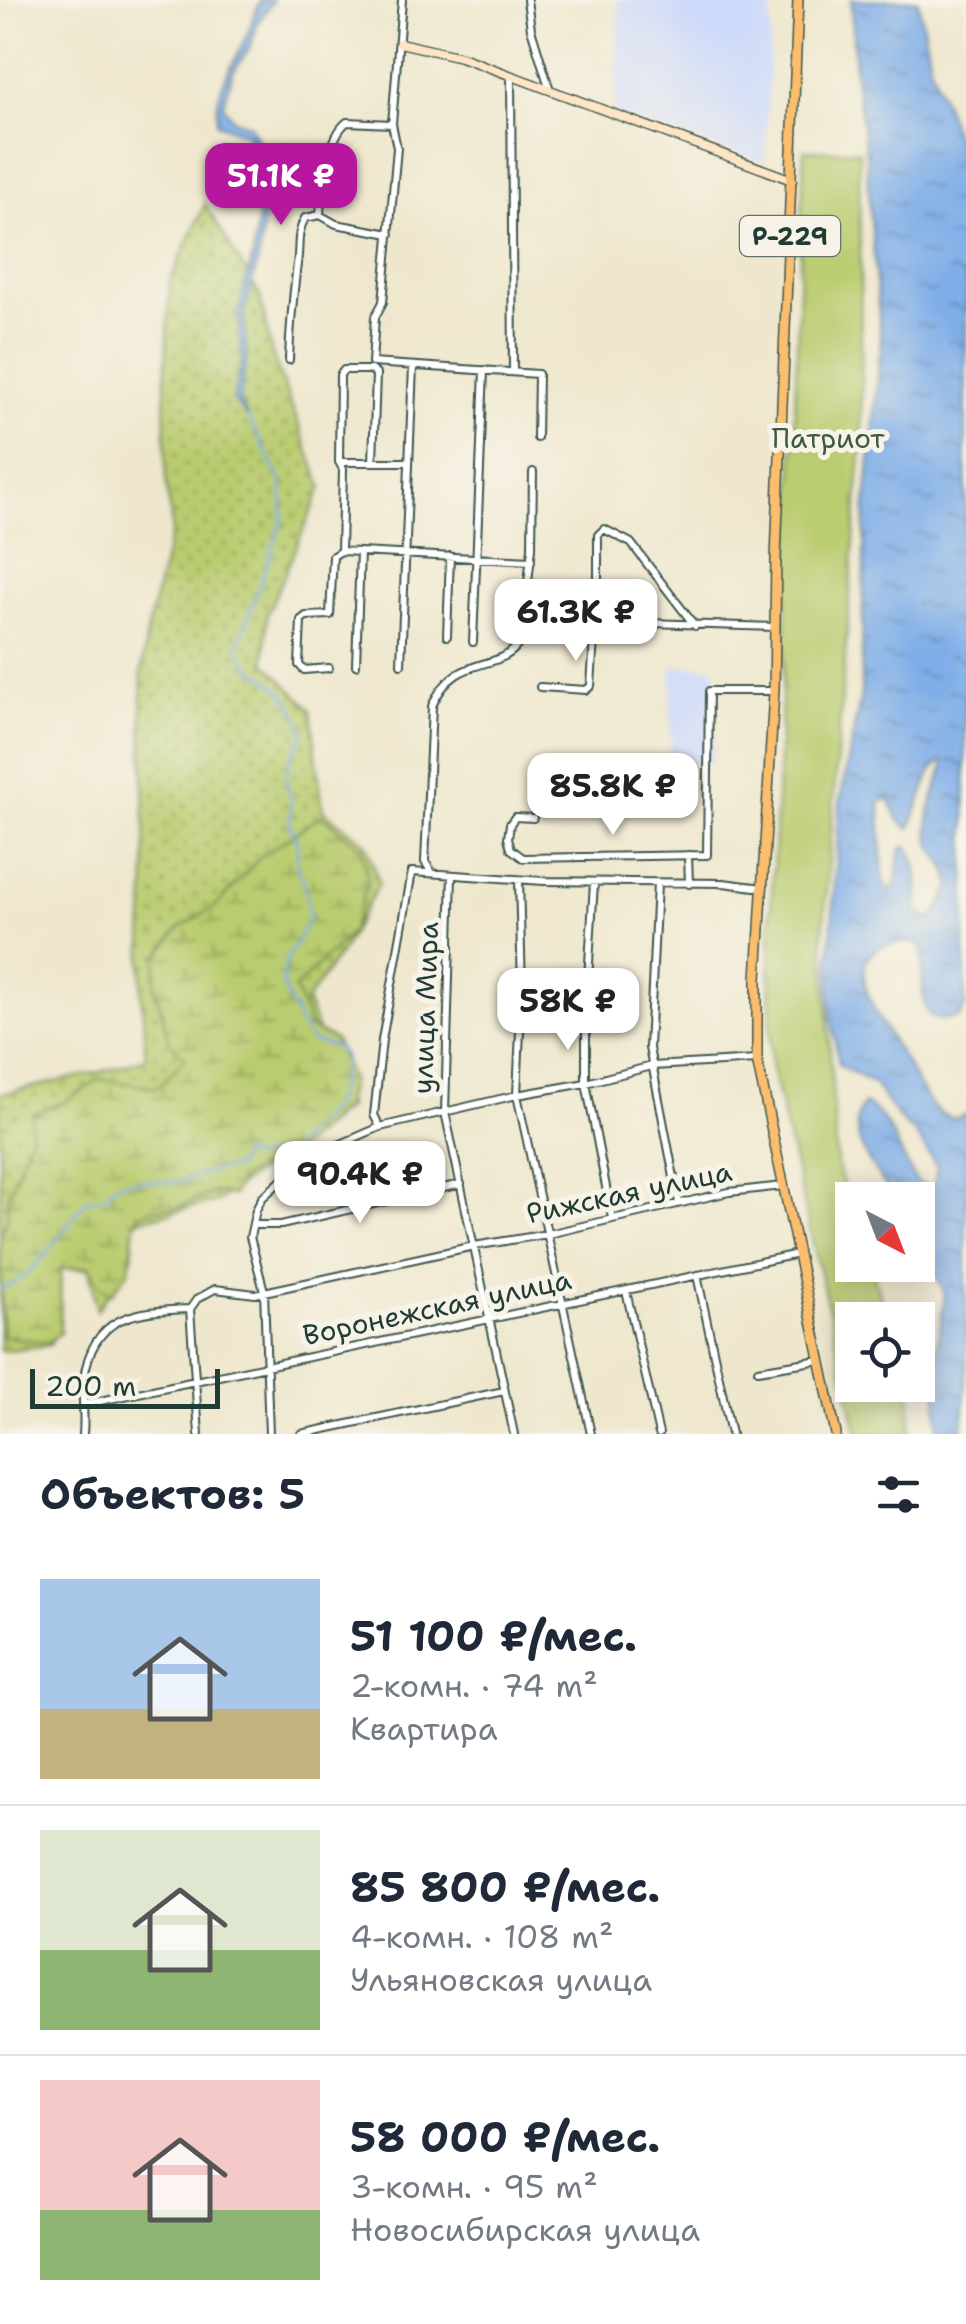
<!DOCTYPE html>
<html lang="ru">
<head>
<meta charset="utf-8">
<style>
	body { margin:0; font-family:"Shantell Sans",sans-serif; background:#f6f6f7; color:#1f2937; height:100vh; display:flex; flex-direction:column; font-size:38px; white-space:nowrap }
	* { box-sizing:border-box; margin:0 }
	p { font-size:32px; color:#747a83 }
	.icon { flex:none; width:55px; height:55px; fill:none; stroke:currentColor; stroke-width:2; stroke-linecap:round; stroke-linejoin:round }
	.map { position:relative; height:1434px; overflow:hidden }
	.panel { display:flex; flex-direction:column; background:#fff; flex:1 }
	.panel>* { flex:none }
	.needle { width:65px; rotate:138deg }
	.buttons { position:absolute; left:835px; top:1182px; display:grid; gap:20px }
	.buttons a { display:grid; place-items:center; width:100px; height:100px; border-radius:0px; background:#fff; box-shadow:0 5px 25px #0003; font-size:50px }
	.scale { position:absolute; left:30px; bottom:25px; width:190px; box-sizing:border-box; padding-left:10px; border:5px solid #1f3d34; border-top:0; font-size:28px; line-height:35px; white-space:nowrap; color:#1f3d34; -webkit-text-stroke:8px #f7f3e8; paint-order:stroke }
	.price { position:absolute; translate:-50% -85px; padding:0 22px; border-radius:20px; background:#fff; color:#222; font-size:32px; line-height:65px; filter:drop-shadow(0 2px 5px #0008) }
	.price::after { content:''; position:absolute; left:50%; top:60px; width:30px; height:22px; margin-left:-15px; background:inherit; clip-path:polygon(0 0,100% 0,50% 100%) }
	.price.active { background:#b5179e; color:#fff }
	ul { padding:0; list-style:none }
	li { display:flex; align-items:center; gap:30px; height:250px; padding:0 40px }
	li+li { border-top:2px solid #e0e1e3 }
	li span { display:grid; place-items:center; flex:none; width:280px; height:200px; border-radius:0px; color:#555 }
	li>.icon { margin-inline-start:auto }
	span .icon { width:120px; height:120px; fill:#fffc; stroke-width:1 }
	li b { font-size:42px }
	h2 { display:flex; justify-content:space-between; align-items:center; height:120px; padding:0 40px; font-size:42px }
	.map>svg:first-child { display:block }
	.built { fill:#cedafa }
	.grass { fill:url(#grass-dots); stroke:#6c8452; stroke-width:2.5 }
	.wetland { fill:url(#wetland-marsh); stroke:#6c8452; stroke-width:2.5 }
	.park { fill:#bacc6f; stroke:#6c8452; stroke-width:2.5 }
	.water { fill:url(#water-ripples); stroke:#4e758e; stroke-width:2.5; fill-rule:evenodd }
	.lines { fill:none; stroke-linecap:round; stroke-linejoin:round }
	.stream { stroke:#7eade8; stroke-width:2.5 }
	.street-casing { stroke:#3e564b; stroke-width:10 }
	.secondary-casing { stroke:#3e564b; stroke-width:11 }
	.primary-casing { stroke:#3e564b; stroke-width:12 }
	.street { stroke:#fff; stroke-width:6 }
	.secondary { stroke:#fde5c5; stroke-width:8 }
	.primary { stroke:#fbbd6e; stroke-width:9 }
	.labels { text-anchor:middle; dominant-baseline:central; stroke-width:10; stroke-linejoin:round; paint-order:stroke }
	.shield { fill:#f7f3e8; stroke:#60746a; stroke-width:2.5 }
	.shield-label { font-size:25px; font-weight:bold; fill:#1f3d34 }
	.park-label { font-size:28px; fill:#3e5a40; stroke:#f7f3e8 }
	.street-label { font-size:28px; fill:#1f3d34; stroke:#f7f3e8 }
</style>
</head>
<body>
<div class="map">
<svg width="966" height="1434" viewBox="0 0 966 1434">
	<defs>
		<pattern id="grass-dots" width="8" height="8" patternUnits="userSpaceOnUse" patternTransform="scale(2.5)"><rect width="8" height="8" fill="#bacc6f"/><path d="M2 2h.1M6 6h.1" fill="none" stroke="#97a75c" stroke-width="1.8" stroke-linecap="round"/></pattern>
		<pattern id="wetland-marsh" width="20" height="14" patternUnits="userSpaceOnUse" patternTransform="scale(2.5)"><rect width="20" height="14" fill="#bacc6f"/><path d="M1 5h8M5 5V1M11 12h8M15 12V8" fill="none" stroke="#97a75c"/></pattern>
		<pattern id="water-ripples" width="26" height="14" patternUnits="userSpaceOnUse" patternTransform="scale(2.5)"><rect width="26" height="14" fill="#7eade8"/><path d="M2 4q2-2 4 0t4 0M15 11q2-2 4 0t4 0" fill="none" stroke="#678ebd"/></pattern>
	</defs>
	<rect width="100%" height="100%" fill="#f7f3e8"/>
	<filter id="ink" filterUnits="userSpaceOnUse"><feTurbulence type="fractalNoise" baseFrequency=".01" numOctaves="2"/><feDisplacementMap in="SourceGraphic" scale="20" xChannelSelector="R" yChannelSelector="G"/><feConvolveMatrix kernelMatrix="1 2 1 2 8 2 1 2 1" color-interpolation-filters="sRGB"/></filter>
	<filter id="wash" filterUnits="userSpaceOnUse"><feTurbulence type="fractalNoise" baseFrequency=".0048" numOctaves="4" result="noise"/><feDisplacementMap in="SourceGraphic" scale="40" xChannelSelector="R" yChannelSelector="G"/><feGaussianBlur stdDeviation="2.25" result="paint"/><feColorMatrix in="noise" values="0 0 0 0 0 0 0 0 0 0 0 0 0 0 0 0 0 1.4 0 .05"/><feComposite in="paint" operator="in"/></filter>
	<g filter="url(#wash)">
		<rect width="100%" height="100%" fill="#efe7cd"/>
		<path class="built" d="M619 0H772L765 162 615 114Z
			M672 666 716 667 713 763 670 762Z"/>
		<path class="grass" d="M205 204 260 296 272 354 322 487 267 615 265 662 311 709 323 810 366 843 379 883 343 949 306 1001 348 1107 218 1201 135 1221 132 1258 97 1310 89 1268 61 1269 60 1323 50 1345 0 1351V1094L101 1072 146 1058 141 989 146 868 141 674 148 626 172 529 166 481 165 382 170 281Z"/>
		<path class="wetland" d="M322 815 362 848 368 881 352 931 295 988 310 1028 335 1040 351 1080 344 1109 299 1149 243 1177 232 1196 214 1192 179 1207 153 1209 136 1217 129 1270 111 1294 98 1284 89 1267 61 1269 60 1333 47 1343 2 1336 0 1238 7 1220 8 1196 31 1135 32 1114 63 1103 100 1079 158 1088 185 1058 169 1041 155 987 157 957 180 928 217 905 261 856Z"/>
		<path class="park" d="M804 150 859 151 862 440 823 935 837 1164 852 1212V1265H870L888 1320H852V1385H910L911 1434H858L771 1065 770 929 790 544Z"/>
		<path class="water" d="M261 0H273L257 24 251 46 233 72 223 105 233 119 250 125 265 155 266 199 259 255 244 316 247 357 239 400 248 418 233 400 242 359 238 315 253 255 260 199 261 159 246 134 217 123C215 81 236 65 249 30 253 19 255 11 261 0Z
			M851 0H918L931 67 966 166 965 1007 959 1017C952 1018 941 1021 934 1018 915 1010 927 962 921 945 909 940 896 942 883 946 837 964 887 1032 901 1055 911 1072 921 1093 934 1108 940 1114 947 1117 954 1119L966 1114V1382L962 1434H939L935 1361 945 1294 918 1236V1200H896C879 1177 841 1132 864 1104 892 1116 900 1161 919 1184L934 1186 937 1167 915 1133 900 1120 874 1084 839 1065 831 1017 829 968 840 802 861 694 865 514 881 345 866 154 855 76ZM942 761 944 765C938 788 924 815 930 840 935 857 948 862 951 885L937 914 927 919 917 911C919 892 920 860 907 846L901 849 895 886 890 890 886 888 883 878 880 803 885 799 890 800 898 819 910 829 932 769Z"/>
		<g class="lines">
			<path class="stream" d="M0 1289C32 1282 66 1226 86 1201L106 1197C110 1188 114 1185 124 1182 141 1177 156 1184 173 1182 196 1180 213 1167 236 1167L243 1153 251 1158 288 1153 328 1111 337 1096 345 1058 337 1047 312 1041 301 1026 282 984 286 961 310 918 305 885 296 862 298 847 290 823 291 798 286 780 289 762 304 734C300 718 293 704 282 691 266 675 244 670 238 646L283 518 282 482 248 418"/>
		</g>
	</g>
	<g filter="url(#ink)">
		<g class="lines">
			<defs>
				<path id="street" d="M402 0 392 124 397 148 383 302 375 317 372 363 538 374 537 438
					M527 0 531 29 550 90
					M511 76 513 372
					M320 215C321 191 328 136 347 122L392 124
					M289 360C290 327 293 296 297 264 300 247 296 234 305 218L320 215 336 224 390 234
					M340 462H407
					M341 551 343 469 339 462 340 375 344 370H371L376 374 373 462
					M341 551 531 561
					M598 586V535L604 529 631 543 695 626
					M585 621 776 627
					M447 636 450 556
					M473 642 484 370
					M401 664 413 366
					M356 665 360 552
					M329 668 304 670 299 665 301 620 306 616 330 615 333 556 341 551
					M540 687 586 690 591 686 595 622
					M533 818 515 817 510 824 508 838 511 849 523 858 707 855 709 691H774
					M688 855 689 884
					M431 871 425 862 432 706C456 650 502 675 521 640L532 548 533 472
					M452 875 445 1112 514 1434
					M519 880 522 988 517 1095 591 1434
					M594 883 586 1011V1083L612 1218
					M657 884 649 1048 679 1203
					M380 1127 374 1115 382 1040 412 872 544 881 723 883 763 888
					M254 1225H281L461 1184
					M697 1275 731 1434
					M626 1291 659 1434
					M190 1309 199 1434
					M758 1370 820 1360
					M86 1404 798 1254
					M83 1434C85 1414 81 1396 84 1378 93 1315 134 1311 190 1309L197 1299 215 1289 255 1294 474 1246 548 1234 729 1192 783 1186
					M269 1434 264 1291 250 1237 256 1210 262 1198 304 1160 380 1127 517 1095 586 1083 652 1066 757 1060
					M301 1434 504 1391"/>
				<path id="secondary" d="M400 43 461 57 792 180"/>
				<path id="primary" d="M798 0 776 558 774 691 757 979V1060L836 1434"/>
			</defs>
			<use href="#street" class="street-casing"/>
			<use href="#secondary" class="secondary-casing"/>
			<use href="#primary" class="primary-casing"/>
			<use href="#street" class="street"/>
			<use href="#secondary" class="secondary"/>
			<use href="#primary" class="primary"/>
		</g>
	</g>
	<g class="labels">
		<rect class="shield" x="740" y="216" width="100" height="40" rx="8"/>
		<g class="shield-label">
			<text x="790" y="236">Р-229</text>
		</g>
		<g class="park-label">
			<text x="828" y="438">Патриот</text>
		</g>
		<g class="street-label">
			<text transform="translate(425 1008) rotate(-88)">улица Мира</text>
			<text transform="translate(629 1192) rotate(-12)">Рижская улица</text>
			<text transform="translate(437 1307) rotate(-12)">Воронежская улица</text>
		</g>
	</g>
</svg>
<div class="buttons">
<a><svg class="needle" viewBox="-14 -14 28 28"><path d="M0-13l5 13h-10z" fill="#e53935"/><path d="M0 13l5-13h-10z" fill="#747a83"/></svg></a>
<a><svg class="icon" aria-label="locate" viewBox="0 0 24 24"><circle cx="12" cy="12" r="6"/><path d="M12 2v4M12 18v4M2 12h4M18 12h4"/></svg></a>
</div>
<div class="scale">200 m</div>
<b class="price active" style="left:281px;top:228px">51.1K ₽</b>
<b class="price" style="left:576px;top:664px">61.3K ₽</b>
<b class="price" style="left:613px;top:838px">85.8K ₽</b>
<b class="price" style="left:568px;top:1053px">58K ₽</b>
<b class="price" style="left:360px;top:1226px">90.4K ₽</b>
</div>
<section class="panel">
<h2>Объектов: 5<svg class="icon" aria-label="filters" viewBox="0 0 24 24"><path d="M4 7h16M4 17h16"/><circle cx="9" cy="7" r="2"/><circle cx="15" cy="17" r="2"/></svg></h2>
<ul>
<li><span style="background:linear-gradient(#a9c7e8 65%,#c2b280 0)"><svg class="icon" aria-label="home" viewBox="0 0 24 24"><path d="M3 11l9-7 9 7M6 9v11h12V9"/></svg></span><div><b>51 100 ₽/мес.</b><p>2-комн. · 74 m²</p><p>Квартира</p></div></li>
<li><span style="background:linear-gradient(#dfe7d0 60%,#8fb573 0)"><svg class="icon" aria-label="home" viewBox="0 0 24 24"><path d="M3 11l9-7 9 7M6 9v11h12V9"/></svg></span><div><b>85 800 ₽/мес.</b><p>4-комн. · 108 m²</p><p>Ульяновская улица</p></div></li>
<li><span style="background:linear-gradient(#f6c9c9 65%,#8fb573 0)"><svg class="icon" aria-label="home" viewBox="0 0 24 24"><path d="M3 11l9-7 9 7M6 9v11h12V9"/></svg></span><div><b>58 000 ₽/мес.</b><p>3-комн. · 95 m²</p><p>Новосибирская улица</p></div></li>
</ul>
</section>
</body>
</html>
